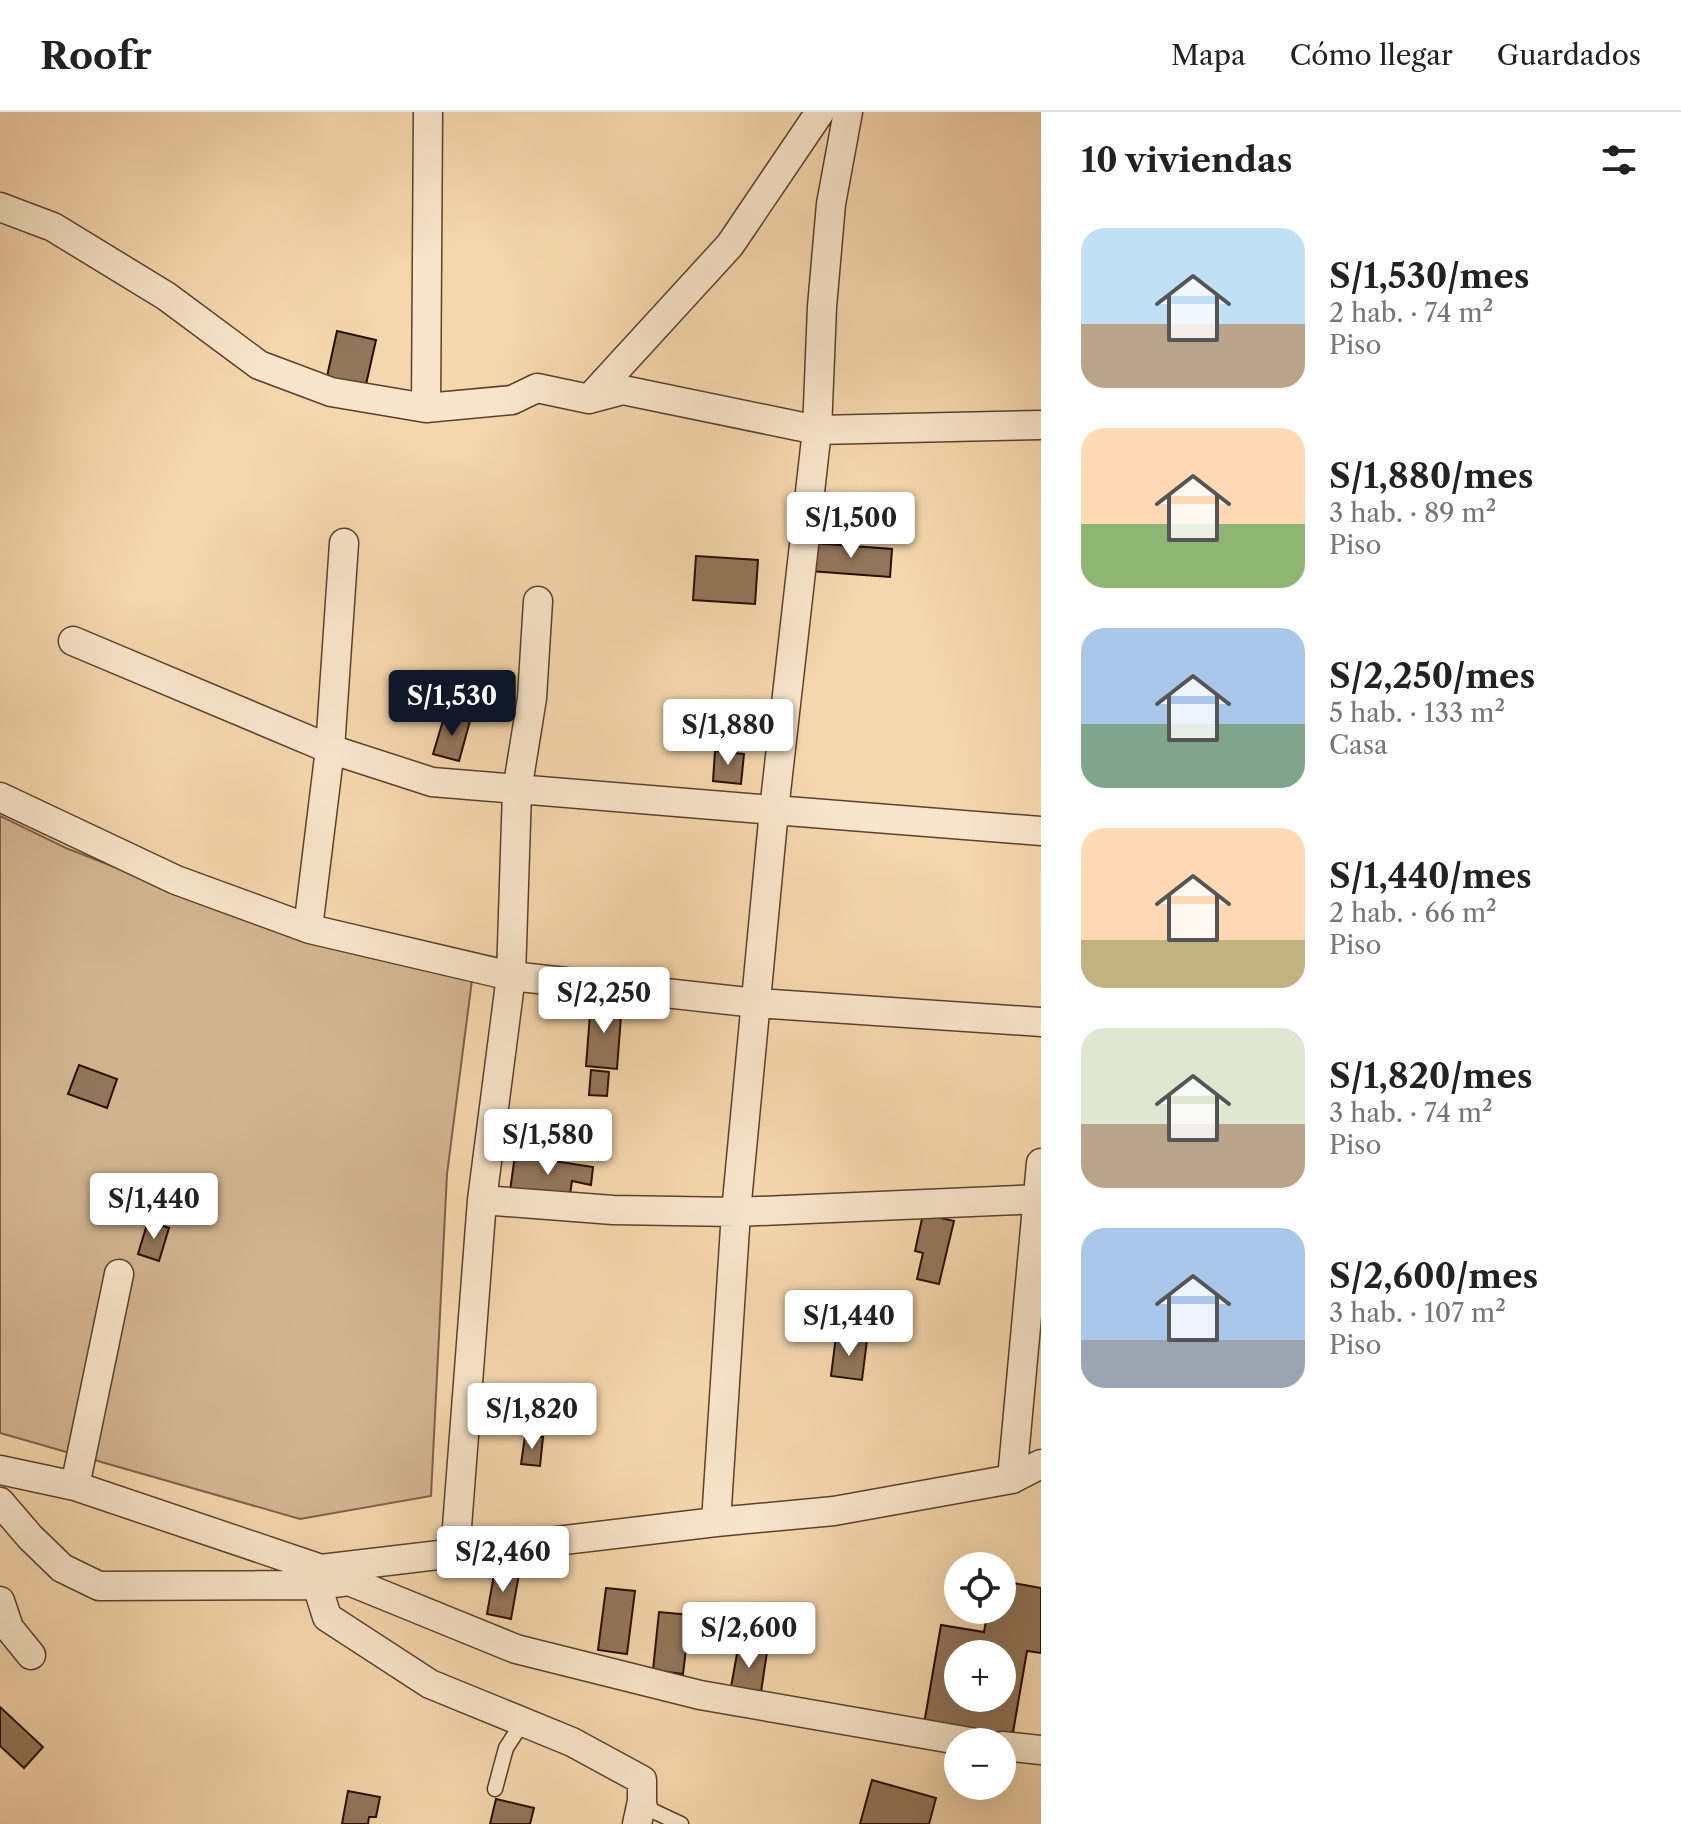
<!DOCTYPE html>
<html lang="es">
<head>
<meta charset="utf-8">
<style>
	body { margin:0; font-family:"Libre Caslon Text",serif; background:#f2f2f2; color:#222; height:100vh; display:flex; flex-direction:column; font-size:30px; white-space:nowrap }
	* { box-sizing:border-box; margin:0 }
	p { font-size:26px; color:#767676 }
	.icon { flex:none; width:44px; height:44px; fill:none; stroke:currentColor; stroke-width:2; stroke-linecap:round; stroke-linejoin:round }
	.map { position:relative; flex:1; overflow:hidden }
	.panel { display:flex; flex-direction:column; background:#fff; width:640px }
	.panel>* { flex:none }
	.tools { position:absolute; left:944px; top:1440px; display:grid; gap:16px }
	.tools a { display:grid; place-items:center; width:72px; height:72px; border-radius:50%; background:#fff; box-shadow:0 8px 32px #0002; font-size:40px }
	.price { position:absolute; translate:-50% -68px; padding:0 18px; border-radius:8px; background:#fff; color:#222; font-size:26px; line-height:52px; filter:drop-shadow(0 2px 4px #0008) }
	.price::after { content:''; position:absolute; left:50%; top:48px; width:24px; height:18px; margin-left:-12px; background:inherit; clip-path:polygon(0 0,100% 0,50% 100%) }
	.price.on { background:#111827; color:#fff }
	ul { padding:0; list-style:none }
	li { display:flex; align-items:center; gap:24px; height:200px; padding:0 40px }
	li span { display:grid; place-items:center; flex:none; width:224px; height:160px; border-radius:24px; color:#555 }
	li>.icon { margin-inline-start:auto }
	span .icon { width:96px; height:96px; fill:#fffc; stroke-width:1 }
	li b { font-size:34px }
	h2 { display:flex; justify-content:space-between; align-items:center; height:96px; padding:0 40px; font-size:34px }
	header { display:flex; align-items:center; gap:48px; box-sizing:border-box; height:112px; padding:0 40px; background:#fff; border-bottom:2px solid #e0e0e0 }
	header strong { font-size:38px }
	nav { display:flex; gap:44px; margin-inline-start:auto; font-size:28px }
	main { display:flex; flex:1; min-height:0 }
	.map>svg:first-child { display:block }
	.green { fill:#d2b590; stroke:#7e6148; stroke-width:2 }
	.building { fill:#93765a; stroke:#290d00; stroke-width:2; fill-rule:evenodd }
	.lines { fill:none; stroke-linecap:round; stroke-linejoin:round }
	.service-casing { stroke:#5c402b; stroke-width:17 }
	.minor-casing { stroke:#5c402b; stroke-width:31 }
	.service { stroke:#f8e5ca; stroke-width:14 }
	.minor { stroke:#f8e5ca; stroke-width:28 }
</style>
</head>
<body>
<header>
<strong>Roofr</strong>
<nav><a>Mapa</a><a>Cómo llegar</a><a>Guardados</a></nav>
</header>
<main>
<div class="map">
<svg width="1041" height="1712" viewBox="0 0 1041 1712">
	<rect width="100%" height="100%" fill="#f5d7ad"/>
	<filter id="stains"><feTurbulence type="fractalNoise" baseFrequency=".0025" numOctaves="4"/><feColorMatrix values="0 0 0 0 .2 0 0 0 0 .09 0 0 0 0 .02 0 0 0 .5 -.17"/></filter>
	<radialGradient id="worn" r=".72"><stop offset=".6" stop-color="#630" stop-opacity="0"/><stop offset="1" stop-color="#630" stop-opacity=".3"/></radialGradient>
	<path class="green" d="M0 704 66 736 302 828 473 860 447 1062 431 1384 300 1407 0 1321Z"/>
	<path class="building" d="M337 219 376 228 365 277 326 269Z
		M813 431 892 437 890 465 810 459Z
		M696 444 758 448 755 492 693 488Z
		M445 602 470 609 459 649 433 642Z
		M715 639 744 642 741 672 713 669Z
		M591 889 622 891 617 957 586 954Z
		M79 953 117 967 107 996 68 982Z
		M591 958 609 960 607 984 589 983Z
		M515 1043 593 1055 591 1073 572 1069 569 1089 510 1079Z
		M923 1102 954 1109 939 1172 917 1167 923 1141 915 1139Z
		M148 1109 169 1116 159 1149 138 1142Z
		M836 1224 867 1228 862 1268 831 1264Z
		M525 1324 543 1325 540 1354 521 1352Z
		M495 1457 519 1462 511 1507 487 1502Z
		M1002 1469 1041 1476V1541L1027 1539 1012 1626 924 1612 941 1513 984 1520 988 1498H1002ZM958 1542H1002V1586H958Z
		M606 1476 635 1479 627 1542 598 1538Z
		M659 1500 690 1503 683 1562 653 1558Z
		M738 1536 767 1540 761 1580 731 1575Z
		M0 1595 43 1635 24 1656 0 1634Z
		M872 1668 936 1686 929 1712H860Z
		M348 1679 380 1685 376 1705H369L368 1712H342Z
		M496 1687 534 1696 530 1712H490Z"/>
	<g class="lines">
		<defs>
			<path id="service" d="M495 1677 506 1636 523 1610
				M647 1684 651 1698 681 1712"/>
			<path id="minor" d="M0 95 53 115 166 184 259 253 331 280 426 296 512 288 537 276 589 287 623 278 817 318 1041 313
				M589 287 730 133 820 0
				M426 296 428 0
				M73 529 330 637 432 670 774 698 817 318 822 195 831 92 848 0
				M0 685 176 768 310 817 511 864 517 679 532 586 538 489
				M308 816 330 637 344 431
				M482 1088 613 1098 736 1100 1041 1087
				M0 1358 75 1374 321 1457
				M1012 1367 1041 1051
				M75 1374 119 1162
				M0 1390 30 1425 62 1456 99 1474 317 1473 349 1469 516 1537 700 1583 970 1630
				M716 1410 736 1100 774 698 1041 719
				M455 1441 482 1088 511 864 756 891 1041 910
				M0 1489 9 1516 31 1543
				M1002 1634 1041 1638
				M637 1712 642 1689V1668L572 1630 430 1572 327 1505 317 1473 321 1457 716 1410 834 1399 1012 1367 1041 1352"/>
		</defs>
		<use href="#service" class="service-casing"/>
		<use href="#minor" class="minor-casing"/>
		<use href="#service" class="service"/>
		<use href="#minor" class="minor"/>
	</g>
	<rect width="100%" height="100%" filter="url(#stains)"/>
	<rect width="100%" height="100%" fill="url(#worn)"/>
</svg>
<div class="tools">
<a><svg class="icon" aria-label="locate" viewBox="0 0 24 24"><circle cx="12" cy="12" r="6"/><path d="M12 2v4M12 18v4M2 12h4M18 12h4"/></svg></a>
<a>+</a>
<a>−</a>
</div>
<b class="price" style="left:851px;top:448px">S/1,500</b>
<b class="price on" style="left:452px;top:626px">S/1,530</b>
<b class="price" style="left:728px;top:655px">S/1,880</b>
<b class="price" style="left:604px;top:923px">S/2,250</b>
<b class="price" style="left:548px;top:1065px">S/1,580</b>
<b class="price" style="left:154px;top:1129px">S/1,440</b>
<b class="price" style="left:849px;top:1246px">S/1,440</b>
<b class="price" style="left:532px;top:1339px">S/1,820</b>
<b class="price" style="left:503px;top:1482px">S/2,460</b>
<b class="price" style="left:749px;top:1558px">S/2,600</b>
</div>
<section class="panel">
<h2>10 viviendas<svg class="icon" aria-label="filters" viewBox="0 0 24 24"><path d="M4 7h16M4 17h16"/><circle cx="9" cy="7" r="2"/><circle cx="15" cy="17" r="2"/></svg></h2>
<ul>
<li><span style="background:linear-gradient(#bfe0f5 60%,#b9a48a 0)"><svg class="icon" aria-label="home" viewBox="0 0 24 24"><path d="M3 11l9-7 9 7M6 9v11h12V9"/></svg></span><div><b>S/1,530/mes</b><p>2 hab. · 74 m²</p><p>Piso</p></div></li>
<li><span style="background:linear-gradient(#ffd9b3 60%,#8fb573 0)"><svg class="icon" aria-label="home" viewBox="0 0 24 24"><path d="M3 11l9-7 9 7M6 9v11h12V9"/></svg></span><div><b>S/1,880/mes</b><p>3 hab. · 89 m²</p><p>Piso</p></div></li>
<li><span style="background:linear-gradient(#a9c7e8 60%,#7fa58c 0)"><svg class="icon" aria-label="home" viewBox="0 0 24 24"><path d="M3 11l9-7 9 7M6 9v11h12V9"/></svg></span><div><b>S/2,250/mes</b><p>5 hab. · 133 m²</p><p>Casa</p></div></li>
<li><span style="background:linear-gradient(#ffd9b3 70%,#c2b280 0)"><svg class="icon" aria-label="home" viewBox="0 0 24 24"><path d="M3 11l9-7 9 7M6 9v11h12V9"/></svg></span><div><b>S/1,440/mes</b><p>2 hab. · 66 m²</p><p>Piso</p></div></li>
<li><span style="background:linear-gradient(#dfe7d0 60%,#b9a48a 0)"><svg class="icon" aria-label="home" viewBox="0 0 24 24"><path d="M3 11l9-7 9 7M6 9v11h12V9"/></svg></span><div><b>S/1,820/mes</b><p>3 hab. · 74 m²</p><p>Piso</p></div></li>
<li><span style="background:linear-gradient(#a9c7e8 70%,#9aa5b1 0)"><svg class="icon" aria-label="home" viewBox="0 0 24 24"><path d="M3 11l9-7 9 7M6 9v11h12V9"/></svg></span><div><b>S/2,600/mes</b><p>3 hab. · 107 m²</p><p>Piso</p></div></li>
</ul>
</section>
</main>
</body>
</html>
